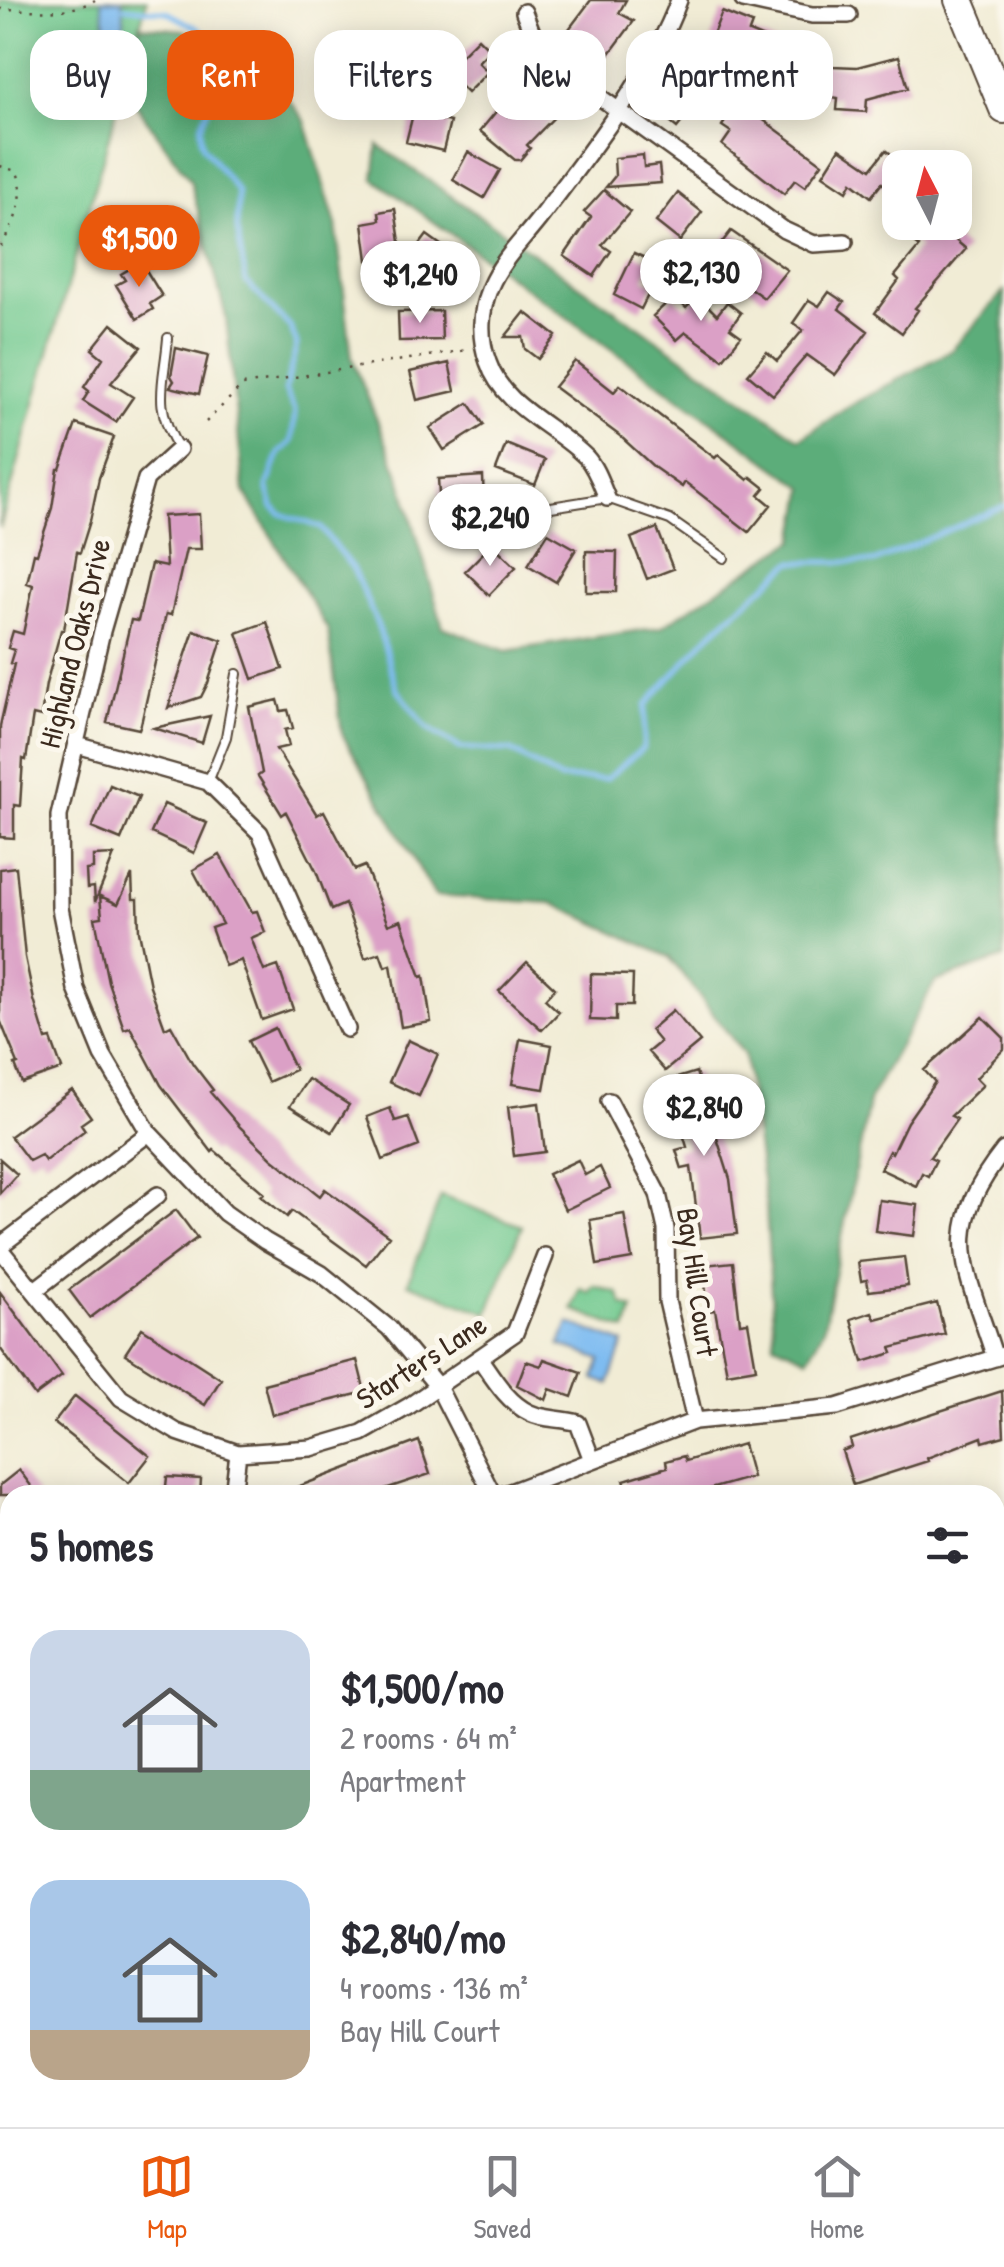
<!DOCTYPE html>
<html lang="en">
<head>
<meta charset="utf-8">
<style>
	body { margin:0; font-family:"Patrick Hand",sans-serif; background:#f7f7f7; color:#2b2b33; height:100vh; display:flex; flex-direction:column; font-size:38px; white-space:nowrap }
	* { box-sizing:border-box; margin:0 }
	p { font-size:32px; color:#7c7c81 }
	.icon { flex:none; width:55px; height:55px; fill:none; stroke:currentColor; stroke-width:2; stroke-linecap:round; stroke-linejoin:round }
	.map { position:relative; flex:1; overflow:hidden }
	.panel { position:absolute; left:0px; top:1485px; width:1005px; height:642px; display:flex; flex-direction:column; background:#fff; border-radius:30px 30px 0 0; box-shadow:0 5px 25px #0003 }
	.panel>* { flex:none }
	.guide { position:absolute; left:30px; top:30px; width:945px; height:90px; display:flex; gap:20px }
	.needle { width:65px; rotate:354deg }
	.tools { position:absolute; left:882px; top:150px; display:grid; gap:20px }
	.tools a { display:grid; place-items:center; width:90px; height:90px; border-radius:20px; background:#fff; box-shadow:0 5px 25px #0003; font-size:50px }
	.price { position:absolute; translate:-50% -85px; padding:0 22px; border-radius:35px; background:#fff; color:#222; font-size:32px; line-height:65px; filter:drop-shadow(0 2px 5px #0008) }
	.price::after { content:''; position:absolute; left:50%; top:60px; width:30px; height:22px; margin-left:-15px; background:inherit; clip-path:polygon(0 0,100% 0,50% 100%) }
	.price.on { background:#ea580c; color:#fff }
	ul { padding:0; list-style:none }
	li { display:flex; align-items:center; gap:30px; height:250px; padding:0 30px }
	li span { display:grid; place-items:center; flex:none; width:280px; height:200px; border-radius:30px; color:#555 }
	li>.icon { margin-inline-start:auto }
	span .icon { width:120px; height:120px; fill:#fffc; stroke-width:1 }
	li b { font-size:42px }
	h2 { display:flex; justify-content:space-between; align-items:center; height:120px; padding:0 30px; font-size:42px }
	.tag { padding:0 35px; border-radius:30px; background:#fff; box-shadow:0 5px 25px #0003; font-size:35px; line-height:90px }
	.tag.on { background:#ea580c; color:#fff }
	.tabs { display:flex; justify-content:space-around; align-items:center; height:140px; border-top:2px solid #e1e1e2; background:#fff; font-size:28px; color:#7c7c81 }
	.tabs a { display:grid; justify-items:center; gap:5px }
	.tabs .on { color:#ea580c }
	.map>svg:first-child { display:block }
	.built { fill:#e3d3f3 }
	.green { fill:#71c98f; stroke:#567a56; stroke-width:2.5 }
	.forest { fill:#5cad7a; stroke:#4c6c4c; stroke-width:2.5 }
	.water { fill:#7dbbf1; stroke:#5c7288; stroke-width:2.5 }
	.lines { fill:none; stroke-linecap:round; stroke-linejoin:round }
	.stream { stroke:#7dbbf1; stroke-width:5 }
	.building { fill:#dba0c6 }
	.service-casing { stroke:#564739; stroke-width:12 }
	.minor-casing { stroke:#564739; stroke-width:20 }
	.trunk-casing { stroke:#564739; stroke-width:32 }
	.path { stroke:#564739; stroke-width:2.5; stroke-dasharray:2.5 8; stroke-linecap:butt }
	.service { stroke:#fff; stroke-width:8 }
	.minor { stroke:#fff; stroke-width:15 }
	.trunk { stroke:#fff; stroke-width:28 }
	.labels { text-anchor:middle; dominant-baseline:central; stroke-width:10; stroke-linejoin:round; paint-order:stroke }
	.street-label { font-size:30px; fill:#3b2a1e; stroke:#fbf7ec }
</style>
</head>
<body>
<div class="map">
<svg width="1004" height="2127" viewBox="0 0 1004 2127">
	<rect width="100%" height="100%" fill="#fbf7ec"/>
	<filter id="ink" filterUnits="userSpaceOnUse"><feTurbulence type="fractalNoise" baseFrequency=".01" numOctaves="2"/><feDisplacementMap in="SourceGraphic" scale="20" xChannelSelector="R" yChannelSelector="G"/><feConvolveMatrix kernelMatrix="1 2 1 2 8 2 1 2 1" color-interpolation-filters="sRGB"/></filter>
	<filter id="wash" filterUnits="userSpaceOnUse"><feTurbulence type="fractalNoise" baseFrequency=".0048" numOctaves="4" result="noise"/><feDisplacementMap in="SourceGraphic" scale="40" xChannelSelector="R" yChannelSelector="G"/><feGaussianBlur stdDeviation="2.25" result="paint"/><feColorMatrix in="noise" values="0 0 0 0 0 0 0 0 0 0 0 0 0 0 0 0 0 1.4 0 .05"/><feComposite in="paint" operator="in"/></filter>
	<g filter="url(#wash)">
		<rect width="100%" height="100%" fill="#f1ecd5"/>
		<path class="built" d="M0 2025 10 2028V2118H246L256 2127H0Z"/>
		<path class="green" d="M0 0H147L0 528Z
			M441 1196 522 1226 488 1313 408 1283Z
			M594 1286 618 1293 623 1305 633 1309 626 1330 572 1309 581 1288 589 1293Z"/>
		<path class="forest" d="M140 26 183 30 259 60 305 121 336 225 352 358 400 477 443 627 506 651 661 627 795 540 805 488 374 179 378 145 800 439 849 406 952 350 1004 291V958L935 982 870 1098 823 1330 808 1358 774 1343 766 1208 744 1054 669 957 552 903 435 896 342 734 328 630 244 491 226 317 190 180 123 86Z"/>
		<path class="water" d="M101 0H122L124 22 115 44 108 42Z
			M569 1323 624 1343 609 1384 594 1379 601 1360 560 1345Z"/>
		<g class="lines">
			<path class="stream" d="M124 7 167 12 199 29 225 51 222 74 201 126V137L203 147 238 192 237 229 246 282 290 327 297 344 285 390 295 411 292 441 279 454 267 487 273 507 281 514 320 527 353 569 378 626 397 689 427 728 460 748 511 751 560 779H606L643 748 646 705 709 635 792 562H874L1004 506"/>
		</g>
		<g id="blocks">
			<path class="building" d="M591 0H626L619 13 634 21 608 56 594 46 584 59 560 41Z
				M722 12 752 24 749 32 797 51 795 58 832 66 857 67 899 56 908 88 867 99 866 112 837 110 838 98 803 92 757 74 763 58 711 39Z
				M478 38 490 50 478 62 488 72 467 93 445 71Z
				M695 51 740 85 731 96 822 163 805 187 795 180 784 194 722 145 731 132 722 126 731 112 705 93 677 128 655 110 682 76 678 73Z
				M541 83 565 106 527 145 530 148 520 160H515L480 131 499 108 508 116Z
				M413 114 450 122 443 151 406 142Z
				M840 148 871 169 886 150 900 161V181L892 191 882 183 871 197 852 182 847 191 823 175Z
				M468 152 500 170 484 198 453 180Z
				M643 155 644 167 659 165 661 183 606 187 615 176 614 158Z
				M604 190 630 212 602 245 611 251 594 276 564 256 591 217 584 212Z
				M678 193 702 212 680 241 656 222Z
				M395 209 402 255 368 260 363 223 380 220 379 212Z
				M916 222H934L966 249 915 308 918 310 902 333 875 313 899 280 895 276 919 247 905 236Z
				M731 231 787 270 764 298 709 259Z
				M427 235 463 261 445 286 409 259Z
				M634 253 652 261 644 278 654 283 641 309 614 295Z
				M141 262 162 296 150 304 153 309 137 319 116 285 125 280 121 274Z
				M829 292 844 302 839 309 868 331 835 375 807 355 773 395 748 374 767 352 777 361 803 330 793 323 809 300 819 306Z
				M674 296 686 308 698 296 717 315 727 302 741 313 730 328 741 336 723 359 686 332 677 340 653 316Z
				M441 311 442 340 399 341 398 312Z
				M525 312 556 336 538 359 525 349 523 337H505Z
				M112 324 141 347 111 383 133 397 116 422 83 401 89 391 84 387 103 358 92 349Z
				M176 348 208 356 199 394 170 387 174 381 171 376Z
				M575 361 614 392 620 385 715 458 718 455 748 480 751 477 765 488 759 495 771 505 749 532 685 482 682 487 655 468 620 436 554 387Z
				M449 363 455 391 417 400 410 372Z
				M469 403 484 425 444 450 430 428Z
				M76 424 114 437 99 478 90 521 80 553 77 552 64 630H61L46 684 41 717 33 715 26 760 23 759 20 806 14 805V838L0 837V726L14 664 10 663 14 650 8 648 13 631 23 634 33 585 27 583 34 553 37 554 52 508 58 469H60Z
				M506 444 545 460 535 485 496 470Z
				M483 476 484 505 440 508 438 479Z
				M199 514 201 549H186L171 615 166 614 141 724 139 729 107 722 131 620 138 621 151 564 166 567 163 516Z
				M657 528 673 569 647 579 631 538Z
				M548 533 576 549 556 582 528 565Z
				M492 544 516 567 489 595 465 571Z
				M586 551 617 552 616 592H586Z
				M267 622 283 669 253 679 237 633Z
				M194 630 222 640 208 683 201 697 168 708Z
				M278 700 281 711 288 710 293 728 285 730 289 746 276 749 317 815 324 811 355 870 365 866 388 925 401 920 421 977 424 976 431 1022 401 1027 391 965 385 967 380 953 365 958 345 904 331 910 316 871 286 812 282 815 258 776 262 773 249 707Z
				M210 716 202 743 154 728Z
				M110 785 139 797 121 840 92 828Z
				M164 804 207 823 194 853 151 833Z
				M114 855 105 878 95 902 94 887 87 888 86 870 93 869V856Z
				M220 855 252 912 257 911 265 932 251 938 264 971 278 966 293 1009 262 1020 241 960 225 966 211 928 222 924 193 870Z
				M16 867 25 957 34 1000 46 1040 51 1039 62 1069 22 1083 15 1065 18 1064 0 1020V869Z
				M132 875 133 899H138L139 931 150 986 165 1028 171 1025 193 1064 213 1090 210 1092 240 1127 272 1158 320 1196 325 1189 389 1236 366 1265 292 1211 287 1217 261 1196 264 1193 214 1150 212 1152 161 1085 130 1027 124 1029 108 982 95 918 102 917 100 896 118 904Z
				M527 962 555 988 545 999 559 1012 542 1030 499 991Z
				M591 974 633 975 632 1006H616V1021L590 1020Z
				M673 1010 700 1042 665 1071 648 1052 660 1042 650 1030Z
				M983 1017 1004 1038V1049L976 1078 983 1085 951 1116 957 1119 930 1157 936 1160 928 1176 922 1173 916 1186 880 1169 889 1151 892 1153 907 1122 935 1082 924 1070Z
				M275 1028 295 1070 268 1082 248 1041Z
				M520 1039 552 1045 544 1089 512 1084Z
				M408 1040 438 1054 419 1096 389 1082Z
				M696 1072 730 1179 737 1234 700 1238 691 1167 682 1169 676 1150 687 1147 667 1081Z
				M308 1079 349 1105 332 1132 290 1106Z
				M72 1090 91 1117 81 1124 85 1130 45 1161 41 1155 29 1161 10 1136Z
				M539 1103 545 1152 514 1156 508 1107Z
				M390 1108 395 1121 408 1117 419 1146 383 1160 367 1117Z
				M0 1159 17 1174 0 1193Z
				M578 1160 585 1175 600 1167 610 1188 565 1210 548 1174Z
				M879 1200 918 1205 914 1236 875 1231Z
				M176 1210 197 1238 90 1318 69 1290Z
				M624 1214 632 1259 597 1265 590 1220Z
				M904 1257 908 1286 869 1291 867 1280 861 1281 858 1262Z
				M733 1262 740 1323 748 1322 756 1368 727 1373 715 1310 708 1311 703 1265Z
				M0 1292 62 1376 35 1396 0 1348Z
				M937 1303 945 1334 891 1348 893 1353 863 1362 851 1319 872 1312 875 1319Z
				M142 1328 221 1379 205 1405 125 1354Z
				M544 1359 581 1372 572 1397 550 1389 546 1400 517 1385 526 1361 541 1366Z
				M357 1360 365 1392 272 1415 264 1384Z
				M1002 1391 1004 1436 983 1442 982 1437 927 1458 928 1461 853 1485 842 1451 852 1447 850 1440Z
				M75 1396 150 1456 129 1483 54 1423Z
				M419 1441 430 1474 367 1495H276Z
				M743 1444 752 1477 689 1495H629L624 1480 667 1467 666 1461 684 1456 686 1461Z
				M19 1470 38 1495H0V1485Z
				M167 1477 201 1479 200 1495H165Z"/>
		</g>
	</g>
	<g filter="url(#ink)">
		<use href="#blocks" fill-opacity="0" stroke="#564739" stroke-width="2.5"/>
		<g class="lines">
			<defs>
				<path id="service" d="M168 338C164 386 152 404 179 449
					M520 512 607 498 670 520 724 558
					M208 782 226 737 237 674
					M11 2127 14 2118
					M150 2127 153 2118"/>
				<path id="minor" d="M743 0 812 15H849
					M524 12 535 40 554 64 784 230 814 244 845 242
					M179 449 146 479 102 631 59 816 60 908 76 989 103 1055 149 1133 225 1213 265 1241 322 1274 389 1328 438 1387 493 1495
					M607 498C601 484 596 468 586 457 554 425 503 407 488 362 479 338 480 311 490 287 501 261 521 242 539 219 584 160 655 69 679 0
					M77 745 208 782 260 833 347 1029
					M609 1101 658 1194 666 1229 667 1301 695 1421
					M0 1246 149 1133
					M0 1249 121 1398 177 1432 238 1453 311 1448 362 1433 409 1406 515 1333 545 1256
					M35 1290 158 1195
					M995 1358C966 1266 938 1234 1004 1150
					M480 1359C494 1379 508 1403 530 1413 544 1420 563 1418 578 1423L592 1460
					M233 1495 238 1453
					M502 1495 695 1421 837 1407 1004 1355
					M0 1544 10 1559
					M995 1599 1004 1596
					M995 1848 1004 1831
					M995 1975 1004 1979
					M0 2042 10 2046
					M814 2118 839 2127"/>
				<path id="trunk" d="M959 0 1004 109
					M0 1938 10 1942
					M0 2002 10 2006
					M256 2118 264 2127
					M315 2118 342 2127
					M484 2118 509 2127"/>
			</defs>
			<use href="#service" class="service-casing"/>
			<use href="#minor" class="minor-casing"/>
			<use href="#trunk" class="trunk-casing"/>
			<path class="path" d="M0 9C29 9 69 16 95 0
				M0 166 16 171C29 194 13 227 0 247
				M206 422 243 385 467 350
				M0 1612 10 1607
				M0 1792 10 1815
				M0 1884 10 1888
				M632 2118 658 2127
				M71 2123 73 2118
				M33 2127 37 2118"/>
			<use href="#service" class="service"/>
			<use href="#minor" class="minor"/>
			<use href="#trunk" class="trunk"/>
		</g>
	</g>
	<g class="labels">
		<g class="street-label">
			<text transform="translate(74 643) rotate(-76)">Highland Oaks Drive</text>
			<text transform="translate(698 1282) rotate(82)">Bay Hill Court</text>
			<text transform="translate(421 1361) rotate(-33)">Starters Lane</text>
		</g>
	</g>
</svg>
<div class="tools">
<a><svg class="needle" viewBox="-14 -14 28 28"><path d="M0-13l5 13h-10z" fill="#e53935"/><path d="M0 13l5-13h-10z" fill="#7c7c81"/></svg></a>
</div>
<b class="price on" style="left:139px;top:290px">$1,500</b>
<b class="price" style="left:701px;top:324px">$2,130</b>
<b class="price" style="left:420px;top:326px">$1,240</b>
<b class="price" style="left:490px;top:569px">$2,240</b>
<b class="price" style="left:704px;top:1159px">$2,840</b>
<div class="guide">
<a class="tag">Buy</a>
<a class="tag on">Rent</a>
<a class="tag">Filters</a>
<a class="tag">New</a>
<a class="tag">Apartment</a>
</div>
<section class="panel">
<h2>5 homes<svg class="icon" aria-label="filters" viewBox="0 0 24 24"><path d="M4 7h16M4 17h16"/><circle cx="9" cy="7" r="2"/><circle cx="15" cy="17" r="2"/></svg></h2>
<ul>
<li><span style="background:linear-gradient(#c9d6e8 70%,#7fa58c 0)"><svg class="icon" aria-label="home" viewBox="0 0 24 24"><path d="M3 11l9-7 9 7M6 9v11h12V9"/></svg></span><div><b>$1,500/mo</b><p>2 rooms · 64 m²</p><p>Apartment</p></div></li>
<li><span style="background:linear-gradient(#a9c7e8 75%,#b9a48a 0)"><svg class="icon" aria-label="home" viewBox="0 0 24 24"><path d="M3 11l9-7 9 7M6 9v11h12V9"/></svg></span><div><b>$2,840/mo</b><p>4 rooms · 136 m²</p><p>Bay Hill Court</p></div></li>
</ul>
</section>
</div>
<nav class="tabs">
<a class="on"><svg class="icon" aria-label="map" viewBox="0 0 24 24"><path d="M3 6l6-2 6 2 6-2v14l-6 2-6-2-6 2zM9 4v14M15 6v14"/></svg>Map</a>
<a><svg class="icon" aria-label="saved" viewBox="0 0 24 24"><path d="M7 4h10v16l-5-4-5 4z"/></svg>Saved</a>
<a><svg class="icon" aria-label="home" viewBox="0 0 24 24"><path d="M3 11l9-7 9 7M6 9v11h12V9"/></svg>Home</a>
</nav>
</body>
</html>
